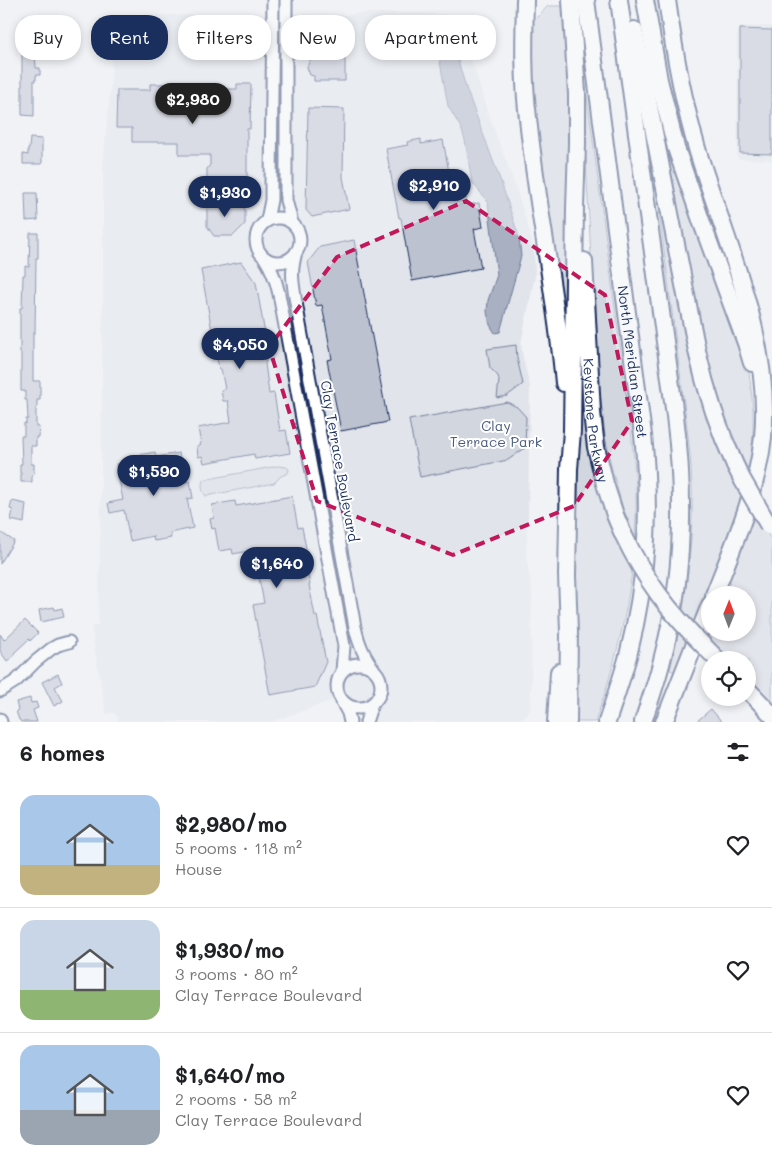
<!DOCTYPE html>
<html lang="en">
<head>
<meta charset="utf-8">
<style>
	body { margin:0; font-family:Mali,sans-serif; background:#f6f6f6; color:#202124; height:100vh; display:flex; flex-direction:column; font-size:19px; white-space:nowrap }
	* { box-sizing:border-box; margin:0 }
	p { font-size:16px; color:#757577 }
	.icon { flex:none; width:28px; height:28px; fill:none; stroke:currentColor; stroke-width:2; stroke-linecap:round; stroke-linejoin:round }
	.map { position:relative; height:722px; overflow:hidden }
	.details { display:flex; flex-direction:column; background:#fff; flex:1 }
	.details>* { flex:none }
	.banner { position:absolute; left:15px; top:15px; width:500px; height:45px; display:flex; gap:10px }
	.needle { width:32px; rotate:1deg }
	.buttons { position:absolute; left:701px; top:586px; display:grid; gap:10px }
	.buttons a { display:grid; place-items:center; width:55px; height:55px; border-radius:50%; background:#fff; box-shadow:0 2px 8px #0003; font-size:25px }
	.price { position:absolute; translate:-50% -42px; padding:0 11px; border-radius:18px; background:#1b2f5e; color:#fff; font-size:16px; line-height:32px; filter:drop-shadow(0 1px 2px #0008) }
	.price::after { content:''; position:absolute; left:50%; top:30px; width:15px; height:11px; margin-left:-8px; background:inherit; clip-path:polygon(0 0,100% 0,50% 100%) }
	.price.selected { background:#222; color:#fff }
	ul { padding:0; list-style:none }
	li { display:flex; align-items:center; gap:15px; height:125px; padding:0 20px }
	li+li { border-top:1px solid #e0e0e0 }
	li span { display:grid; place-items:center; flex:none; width:140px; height:100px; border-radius:15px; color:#555 }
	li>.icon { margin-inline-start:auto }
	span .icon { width:60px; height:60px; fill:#fffc; stroke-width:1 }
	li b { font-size:21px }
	h2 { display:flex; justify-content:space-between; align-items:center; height:60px; padding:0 20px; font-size:21px }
	.chip { padding:0 18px; border-radius:20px; background:#fff; box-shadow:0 2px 8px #0003; font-size:18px; line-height:45px }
	.chip.selected { background:#1b2f5e; color:#fff }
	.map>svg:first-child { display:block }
	.built { fill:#e1e4ea }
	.green { fill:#d2d6df; stroke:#76829e }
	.water { fill:#a8b0c2; stroke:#707c9a }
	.building { fill:#bcc2d0; stroke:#1b2f5e }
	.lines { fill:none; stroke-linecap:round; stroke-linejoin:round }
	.minor-casing { stroke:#1b2f5e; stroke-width:15 }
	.highway-casing { stroke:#1b2f5e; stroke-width:20 }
	.minor { stroke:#fff; stroke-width:11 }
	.highway { stroke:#fff; stroke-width:16 }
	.highway-bridge-casing { stroke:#1b2f5e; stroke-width:20; stroke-linecap:butt }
	.highway-bridge { stroke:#fff; stroke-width:16 }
	.marked { fill:none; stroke:#c2185b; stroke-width:4; stroke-dasharray:10 6; stroke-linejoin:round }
	.labels { text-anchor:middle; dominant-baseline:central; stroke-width:4; stroke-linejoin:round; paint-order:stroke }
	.street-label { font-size:14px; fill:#1b2f5e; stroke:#fff }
	.park-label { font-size:14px; fill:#49597e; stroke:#fff }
</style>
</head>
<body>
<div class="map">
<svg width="772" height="722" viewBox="0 0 772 722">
	<rect width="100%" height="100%" fill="#f1f2f5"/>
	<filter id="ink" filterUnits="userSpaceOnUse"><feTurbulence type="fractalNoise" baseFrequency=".02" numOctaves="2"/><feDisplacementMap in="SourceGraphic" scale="10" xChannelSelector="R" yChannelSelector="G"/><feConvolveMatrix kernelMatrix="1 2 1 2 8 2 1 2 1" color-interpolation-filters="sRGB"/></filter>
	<g filter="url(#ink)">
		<path class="built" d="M365 13H416L443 14 449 16 454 19 458 25 475 70 485 104 517 191 532 240 534 252 535 276 521 343 523 358 530 387 528 512 526 554 532 591 531 706 530 711 526 716 516 721V722H369L367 716 348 713 339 698 271 722H118V717L114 713 106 714 91 627 98 625 100 560 103 273V164L112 71 111 20 112 15H286L300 14 345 15Z
			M740 26H772V160L737 159V35Z"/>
		<path class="green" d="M548 6H564L570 80 568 299 558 301 531 96 533 21Z
			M585 81 630 421C632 443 635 466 636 489 638 571 622 645 595 722H572L577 330 619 537 630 524 623 508 613 473 605 437 603 419 596 355 582 82Z
			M662 141H667L746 356C758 419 755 462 735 523L676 672 670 670C685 609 694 545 692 482 690 443 684 404 679 365 672 314 666 262 659 211L663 210 694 365 744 466 727 424 703 344Z
			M516 345 517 358 523 384 507 396 497 398 499 380 498 376 490 368 487 349Z
			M507 402 517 407 526 417 525 448 508 460 420 477 409 420Z
			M278 466 286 467 289 469 288 473 281 476 274 483 206 496C202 491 201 486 203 480Z
			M754 511 772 541V707L748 681V660H729L707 635 710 627V632H748V595H722Z"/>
		<path class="water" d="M443 37 450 40 453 43 466 88 501 182 519 237 521 256 500 332 495 333 490 325 487 312 488 300 497 275 488 202 472 182 465 140 461 128 448 106 437 45 439 40Z"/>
		<path class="building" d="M24 16H58V27H42V31H33V27L24 28Z
			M740 29 772 30V154L740 153Z
			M22 52H35L36 68H40V75H36V80H34V116L22 115Z
			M315 53H345V81H314V76L310 75 307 67 310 60 315 57Z
			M150 84H167V90L211 91V89H237V84H251L250 129H247V177L240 184 229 183 224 187H213L207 181V169L210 165V155H179V142H132V128H116L117 90H150Z
			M308 108 344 109 343 177 349 209 312 217 306 210Z
			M30 138 42 139V164H23V154L28 155V149H29Z
			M421 139V144L443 140 449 172 461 170 467 205 479 203 483 227 474 229 481 268 412 281 401 218H399L386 149 408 145 407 142Z
			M25 193H37L38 220 26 221Z
			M213 199H224L228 203 240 204 245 209V224L233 236H214L207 226V204Z
			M30 233H38V258H36L35 333H33V381H40V400H37V408H36V427H39L38 437H36V446H31V464H34V472L32 474V482H21V473H20V464H22L21 436H24V423L26 424V419H28L27 400H25V391H21V353H20V308H22L23 275H25V266L29 267Z
			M354 240 388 422 341 431 327 360 332 359 322 305 316 306 308 262 320 247Z
			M241 262 256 283 265 334 260 335 266 362 265 363 269 394 274 393 280 431 286 430 290 453 255 459 254 454 204 463 202 456 198 457 197 446 201 444 198 428 231 422 228 401H223L221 390 225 389 221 369H219L201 270Z
			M155 452 156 457 179 453 184 482 190 481 193 498 187 499 193 528 170 533 171 538 154 541 153 536 130 541 124 510 110 513 108 503 123 500 116 464 139 460 138 455Z
			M292 496 298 528 302 527 309 564H306L310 585H309L315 616H317L326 662 315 687 270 695 253 605 264 603 259 578 254 579 252 568 257 567 254 550 233 554 232 549 219 551 215 528 212 529 210 519 214 518 212 505 235 501 236 506Z
			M12 501 26 504 24 523 11 520 13 510 10 509Z
			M0 532 14 541 0 564Z
			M54 607 55 610 62 608 64 617 41 622 39 610Z
			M25 620 38 633 30 641 29 639 14 653 15 655 7 661 0 651V634L4 640Z
			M58 674 62 683 55 687 63 701 54 706 42 682Z
			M30 698 31 703 36 702 38 708 33 710 37 722H21L20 720H19L16 711 18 710 16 702Z
			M711 709 722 722H696Z"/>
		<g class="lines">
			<defs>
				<path id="minor" d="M286 0V200L292 223
					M256 240a22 22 0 1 1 44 0a22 22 0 1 1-44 0Z
					M267 220 271 200V183L273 0
					M296 252C291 271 292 278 295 297L355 627C359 645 364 656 375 671
					M264 257C272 269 276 280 279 294L344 646 342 671
					M337 686a22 22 0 1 1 44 0a22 22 0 1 1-44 0Z
					M0 691 16 681 35 662 51 649 58 645 69 642
					M342 702 348 713 350 722
					M0 719 1 722
					M366 722 372 704"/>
				<g id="highway">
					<path d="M525 0C524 39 523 79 528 118 537 207 556 294 564 383"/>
					<path id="s1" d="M586 0 643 435C651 513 647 580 628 656 622 678 614 700 607 722"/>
					<path d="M619 0 675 416C685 496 684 578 663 656 658 678 650 700 643 722"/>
					<path d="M645 0 659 80 676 148 703 226 746 343 752 363"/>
					<path d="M667 0C674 51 683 102 698 152 726 243 772 339 763 437 757 492 734 544 714 595"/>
					<path d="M634 30 697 351C706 391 718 428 735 465"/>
					<path id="s2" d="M584 261 592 413 596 447 605 484 615 515 623 534"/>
					<path d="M706 648 718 660"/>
					<path d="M748 690 772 715"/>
					<path d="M556 722 559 672"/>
					<path d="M568 722 569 632 567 575 569 469 572 431 575 208 577 144V94L571 0"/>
					<path d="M664 722 710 605"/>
				</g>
			</defs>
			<use href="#minor" class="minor-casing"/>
			<use href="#highway" class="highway-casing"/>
			<use href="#minor" class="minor"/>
			<use href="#highway" class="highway"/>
			<defs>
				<path id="highway-bridge" d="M735 465 742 479 769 526
					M623 534C645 580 669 612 706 648"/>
			</defs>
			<use href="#highway-bridge" class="highway-bridge-casing"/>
			<use href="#highway-bridge" class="highway-bridge"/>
		</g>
	</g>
	<path d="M0 0H772V722H0ZM466 201 605 295 632 421 574 506 453 555 317 501 269 347 337 257Z" fill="#f1f2f5" fill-opacity=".55" fill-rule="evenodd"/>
	<path class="marked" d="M466 201 605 295 632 421 574 506 453 555 317 501 269 347 337 257Z"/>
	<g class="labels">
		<g class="street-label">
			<text stroke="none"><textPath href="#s1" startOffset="365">North Meridian Street</textPath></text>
			<text stroke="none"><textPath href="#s2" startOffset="160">Keystone Parkway</textPath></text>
			<text transform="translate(340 461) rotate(80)">Clay Terrace Boulevard</text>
		</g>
		<g class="park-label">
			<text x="496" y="425">Clay<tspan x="496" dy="16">Terrace Park</tspan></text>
		</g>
	</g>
</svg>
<div class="buttons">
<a><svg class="needle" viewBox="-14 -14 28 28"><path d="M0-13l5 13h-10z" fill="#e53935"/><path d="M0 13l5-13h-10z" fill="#757577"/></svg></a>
<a><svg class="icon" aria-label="locate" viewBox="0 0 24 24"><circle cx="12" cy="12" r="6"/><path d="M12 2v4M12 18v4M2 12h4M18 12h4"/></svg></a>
</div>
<b class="price selected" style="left:193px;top:125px">$2,980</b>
<b class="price" style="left:434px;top:211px">$2,910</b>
<b class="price" style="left:225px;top:218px">$1,930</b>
<b class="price" style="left:240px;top:370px">$4,050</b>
<b class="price" style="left:154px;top:497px">$1,590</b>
<b class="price" style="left:277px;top:589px">$1,640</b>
<div class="banner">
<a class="chip">Buy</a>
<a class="chip selected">Rent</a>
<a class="chip">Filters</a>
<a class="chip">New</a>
<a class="chip">Apartment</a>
</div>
</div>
<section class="details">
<h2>6 homes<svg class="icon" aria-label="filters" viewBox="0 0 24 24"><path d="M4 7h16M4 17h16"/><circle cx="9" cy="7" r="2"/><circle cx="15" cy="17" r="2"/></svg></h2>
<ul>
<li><span style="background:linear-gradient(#a9c7e8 70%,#c2b280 0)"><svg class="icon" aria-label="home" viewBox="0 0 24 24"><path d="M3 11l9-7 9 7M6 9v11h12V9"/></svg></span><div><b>$2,980/mo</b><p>5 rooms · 118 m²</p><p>House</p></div><svg class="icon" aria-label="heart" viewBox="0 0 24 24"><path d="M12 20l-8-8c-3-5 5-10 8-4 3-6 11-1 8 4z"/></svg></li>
<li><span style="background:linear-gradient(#c9d6e8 70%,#8fb573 0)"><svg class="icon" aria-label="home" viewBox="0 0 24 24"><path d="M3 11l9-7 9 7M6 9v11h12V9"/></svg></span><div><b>$1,930/mo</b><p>3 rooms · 80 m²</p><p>Clay Terrace Boulevard</p></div><svg class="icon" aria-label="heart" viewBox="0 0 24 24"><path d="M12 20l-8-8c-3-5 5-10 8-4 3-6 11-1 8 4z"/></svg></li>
<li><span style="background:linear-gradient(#a9c7e8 65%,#9aa5b1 0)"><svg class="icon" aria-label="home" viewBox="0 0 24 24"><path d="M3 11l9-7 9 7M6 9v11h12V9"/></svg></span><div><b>$1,640/mo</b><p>2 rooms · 58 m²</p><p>Clay Terrace Boulevard</p></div><svg class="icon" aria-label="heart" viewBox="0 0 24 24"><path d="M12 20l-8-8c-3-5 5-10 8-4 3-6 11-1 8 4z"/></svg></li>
</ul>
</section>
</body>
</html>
